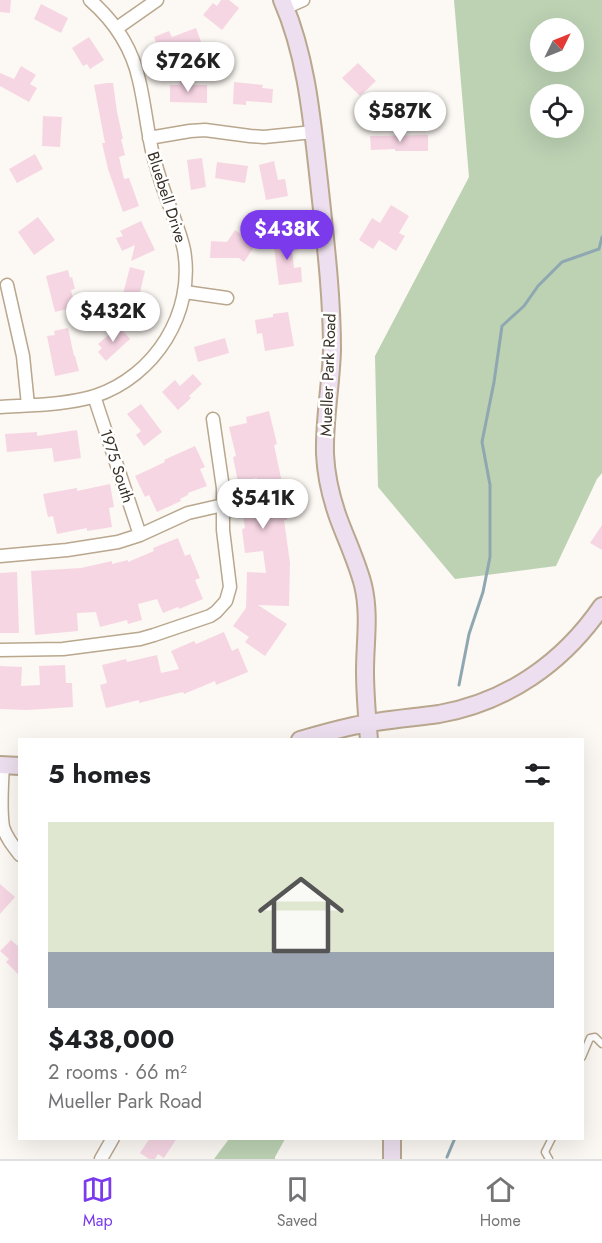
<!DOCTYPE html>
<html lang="en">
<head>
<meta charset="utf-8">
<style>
	body { margin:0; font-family:Jost,sans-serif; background:#f2f2f2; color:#202124; height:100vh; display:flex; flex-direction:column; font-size:22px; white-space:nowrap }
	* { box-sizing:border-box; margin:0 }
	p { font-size:20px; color:#757577 }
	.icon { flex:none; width:33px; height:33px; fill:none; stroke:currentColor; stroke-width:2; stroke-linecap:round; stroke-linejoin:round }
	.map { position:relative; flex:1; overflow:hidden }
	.panel { position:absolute; left:18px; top:738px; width:566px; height:402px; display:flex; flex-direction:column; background:#fff; border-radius:0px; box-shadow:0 6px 24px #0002 }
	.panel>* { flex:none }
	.needle { width:39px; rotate:47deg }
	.controls { position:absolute; left:530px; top:18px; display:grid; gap:12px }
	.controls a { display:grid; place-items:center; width:54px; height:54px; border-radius:50%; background:#fff; box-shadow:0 6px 24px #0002; font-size:30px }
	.price { position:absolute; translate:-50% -51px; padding:0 14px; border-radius:21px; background:#fff; color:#222; font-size:20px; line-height:39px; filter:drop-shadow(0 2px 3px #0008) }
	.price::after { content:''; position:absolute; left:50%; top:36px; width:18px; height:14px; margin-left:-9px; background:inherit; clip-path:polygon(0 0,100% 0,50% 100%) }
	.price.current { background:#7c3aed; color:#fff }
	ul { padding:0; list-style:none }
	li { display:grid; align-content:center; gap:12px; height:318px; padding:0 30px }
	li+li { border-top:2px solid #e0e0e0 }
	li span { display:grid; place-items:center; height:186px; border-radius:0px; color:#555 }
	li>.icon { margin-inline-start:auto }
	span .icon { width:108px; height:108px; fill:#fffc; stroke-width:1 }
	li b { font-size:26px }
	h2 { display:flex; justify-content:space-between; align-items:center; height:72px; padding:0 30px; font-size:26px }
	.menu { display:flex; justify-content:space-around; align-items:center; height:84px; border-top:2px solid #e0e0e0; background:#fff; font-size:16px; color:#757577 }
	.menu a { display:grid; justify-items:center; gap:3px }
	.menu .current { color:#7c3aed }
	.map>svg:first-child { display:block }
	.forest { fill:#bcd2b3; fill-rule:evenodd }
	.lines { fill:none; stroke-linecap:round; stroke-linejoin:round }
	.stream { stroke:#8ea7b1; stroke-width:3 }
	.building { fill:#f7d6e4 }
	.lane-casing { stroke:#b9a78e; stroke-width:9 }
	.street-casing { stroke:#b9a78e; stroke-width:15 }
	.secondary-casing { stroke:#b9a78e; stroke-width:20 }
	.lane { stroke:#fff; stroke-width:6 }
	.street { stroke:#fff; stroke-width:12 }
	.secondary { stroke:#eddfef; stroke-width:16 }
	.labels { text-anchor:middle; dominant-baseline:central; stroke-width:5; stroke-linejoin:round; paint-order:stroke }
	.street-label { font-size:16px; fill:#373026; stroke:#fff }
</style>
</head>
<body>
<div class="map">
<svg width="602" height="1159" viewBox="0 0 602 1159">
	<rect width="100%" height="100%" fill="#fcf8f3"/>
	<path class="forest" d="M454 0H602V473L597 479 556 566 455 579 378 487 375 356 469 177ZM540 28H573V62H540ZM540 94H573V128H540Z
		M229 1139V1138L285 1139 275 1157V1159H214Z"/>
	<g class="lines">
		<path class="stream" d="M459 685 469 634 483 592 490 557V485L482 442 494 382 502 326 524 306 538 286 562 262 599 249 602 237
			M447 1157 455 1138"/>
	</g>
	<path class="building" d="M0 0H11L10 13 0 12Z
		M221 0H229L239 8 222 30 203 15 213 3 217 6Z
		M41 4 68 18 61 33 34 19Z
		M196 28 201 42 173 53 178 64 165 67 154 37 169 31 172 37Z
		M89 37 104 60 90 69 87 64 83 66 72 48Z
		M358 63 376 81 360 96 342 78Z
		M21 66 36 75 30 84 37 88 29 102 0 86V73L14 79Z
		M180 80H193V85H207V103L170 102V85H180Z
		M234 82 263 85 262 88 273 89 272 103 246 101V105L233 104Z
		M107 83H113L117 112 123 139H121L125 155 119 157 124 179 129 178 139 206 123 212 108 169 102 143H105L94 85Z
		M43 116 62 117 60 147 42 146Z
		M428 135V151H395V149L371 150 370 136Z
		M35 154 43 169 17 183 9 169Z
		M202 158 206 187 191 190 187 160Z
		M274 161 278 180 285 179 288 196 266 200 259 165Z
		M217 162 248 166 245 183 215 178Z
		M391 205 409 216 399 233 405 236 396 251 379 240 373 249 359 240 372 218 380 223Z
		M38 217 55 240 34 255 18 232Z
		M141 221 155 250 131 261 135 245 122 251 116 238 123 236 120 231Z
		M235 230 256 244 244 262 239 258H210L211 241 227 242Z
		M298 237 299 250 292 251 294 268 301 267 302 282 279 285 273 239Z
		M130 267 145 271 136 309 126 306 127 299 122 298Z
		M68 270 70 278 72 277 75 289 71 290 75 307 55 312 46 276Z
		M288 312 294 346 265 351 262 333 257 334 255 320 273 317V314Z
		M119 326 130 339 106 361 98 352 102 348 98 344Z
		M68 328 74 356H75L79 371 55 376 47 336 55 335 54 331Z
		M225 338 229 353 198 362 194 347Z
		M193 374 202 384 189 396 191 398 178 410 162 392 175 380 180 386Z
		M141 404 162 432 144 446 136 435 141 431 127 414Z
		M269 411 277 444 274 445 281 478 287 520H284L290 563 289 606 258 605 287 624 265 656 245 642 249 637 233 626 246 608 247 572 266 573 263 551 245 553 242 529 245 528 240 497 259 495 257 478 238 482 233 457 236 456 229 427 247 423 246 417Z
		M77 430 81 458 54 462 52 448 7 452 5 434 37 432V436Z
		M195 446 205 467 200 469 207 486 188 493V495L180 499 181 501 157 512 149 495 145 497 135 476 165 462 164 460Z
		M110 484 114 507 109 508 112 527 87 531V528L57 534 53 516 48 517 43 494 77 488V491Z
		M602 525V550L590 543Z
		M178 538 185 556 190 554 200 578 195 580 203 599 179 609 178 607 163 613 157 599 138 604 142 620 128 624 127 620 100 627 96 612 77 613 78 631 35 635 31 571 81 568 112 561V564L128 560V562L154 551 153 548Z
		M17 572 19 633H0V573Z
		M224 632 232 651 238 648 248 672 216 685 215 681 184 694 183 692 139 703V700L106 708 100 685 107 683 102 665 126 659 127 662 157 655 161 673 179 669 171 651 194 641 196 644Z
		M65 665 66 683H72L73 707 27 710 0 709V666L22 667 21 686 40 685 39 666Z
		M0 884 15 897 0 914Z
		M11 940 20 948V976L6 962 9 959 0 951Z
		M150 1138H177L164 1158 158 1154 155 1159H149L140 1153Z"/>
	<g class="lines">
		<defs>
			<path id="lane" d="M582 1057 590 1038 595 1037 602 1044
				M549 1159 545 1152 552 1138"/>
			<path id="street" d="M285 8 303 0
				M117 28 157 0
				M149 138 190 131 205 130 250 136 264 137 313 132
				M7 285 23 356 28 405
				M185 292 227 298
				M94 396 140 535
				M0 407C30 405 66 405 95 396 155 376 195 313 184 250 181 235 175 221 170 207 163 190 158 173 153 155 147 130 145 105 139 80 132 48 114 21 90 0
				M0 556 67 550 118 542 140 535 188 513 223 505
				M0 650 63 649 140 639 154 635 210 616 216 612 226 601 230 587 223 530V488L213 419
				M3 765C2 783 0 809 3 827 6 837 13 846 20 855
				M101 1159 113 1138"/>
			<path id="secondary" d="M282 0C307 57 312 121 319 182 325 238 332 294 332 350 331 385 324 420 325 454 326 476 331 497 338 517 346 539 357 562 363 585 370 614 365 642 365 671 365 694 367 717 369 740
				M300 740C317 735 335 730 353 726 381 720 410 718 439 714 507 702 563 663 602 606
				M0 765 20 766
				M392 1159V1138"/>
		</defs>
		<use href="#lane" class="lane-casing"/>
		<use href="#street" class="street-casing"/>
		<use href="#secondary" class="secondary-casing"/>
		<use href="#lane" class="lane"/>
		<use href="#street" class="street"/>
		<use href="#secondary" class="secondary"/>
	</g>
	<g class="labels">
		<g class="street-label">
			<text transform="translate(167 197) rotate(72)">Bluebell Drive</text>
			<text transform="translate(328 375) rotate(-88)">Mueller Park Road</text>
			<text transform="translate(117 466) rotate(72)">1975 South</text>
		</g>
	</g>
</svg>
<div class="controls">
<a><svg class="needle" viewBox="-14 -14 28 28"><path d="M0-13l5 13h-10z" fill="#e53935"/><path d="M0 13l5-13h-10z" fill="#757577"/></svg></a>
<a><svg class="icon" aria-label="locate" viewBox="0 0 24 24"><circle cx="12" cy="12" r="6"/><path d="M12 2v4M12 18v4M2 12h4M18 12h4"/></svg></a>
</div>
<b class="price" style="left:188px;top:93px">$726K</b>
<b class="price" style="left:400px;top:143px">$587K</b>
<b class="price current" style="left:287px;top:261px">$438K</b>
<b class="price" style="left:113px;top:343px">$432K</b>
<b class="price" style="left:263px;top:530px">$541K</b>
<section class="panel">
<h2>5 homes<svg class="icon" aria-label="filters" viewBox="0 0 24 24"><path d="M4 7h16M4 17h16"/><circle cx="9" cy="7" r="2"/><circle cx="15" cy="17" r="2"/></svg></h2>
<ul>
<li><span style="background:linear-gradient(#dfe7d0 70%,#9aa5b1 0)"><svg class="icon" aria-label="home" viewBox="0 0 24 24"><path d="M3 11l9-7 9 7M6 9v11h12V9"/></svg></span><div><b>$438,000</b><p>2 rooms · 66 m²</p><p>Mueller Park Road</p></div></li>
</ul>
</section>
</div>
<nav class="menu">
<a class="current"><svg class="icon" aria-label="map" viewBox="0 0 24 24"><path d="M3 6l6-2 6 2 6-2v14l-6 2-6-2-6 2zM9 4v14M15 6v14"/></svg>Map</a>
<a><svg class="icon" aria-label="saved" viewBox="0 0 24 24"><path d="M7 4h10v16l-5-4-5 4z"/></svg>Saved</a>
<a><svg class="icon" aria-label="home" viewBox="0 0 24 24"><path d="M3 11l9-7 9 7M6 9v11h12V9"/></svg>Home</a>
</nav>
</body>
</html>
